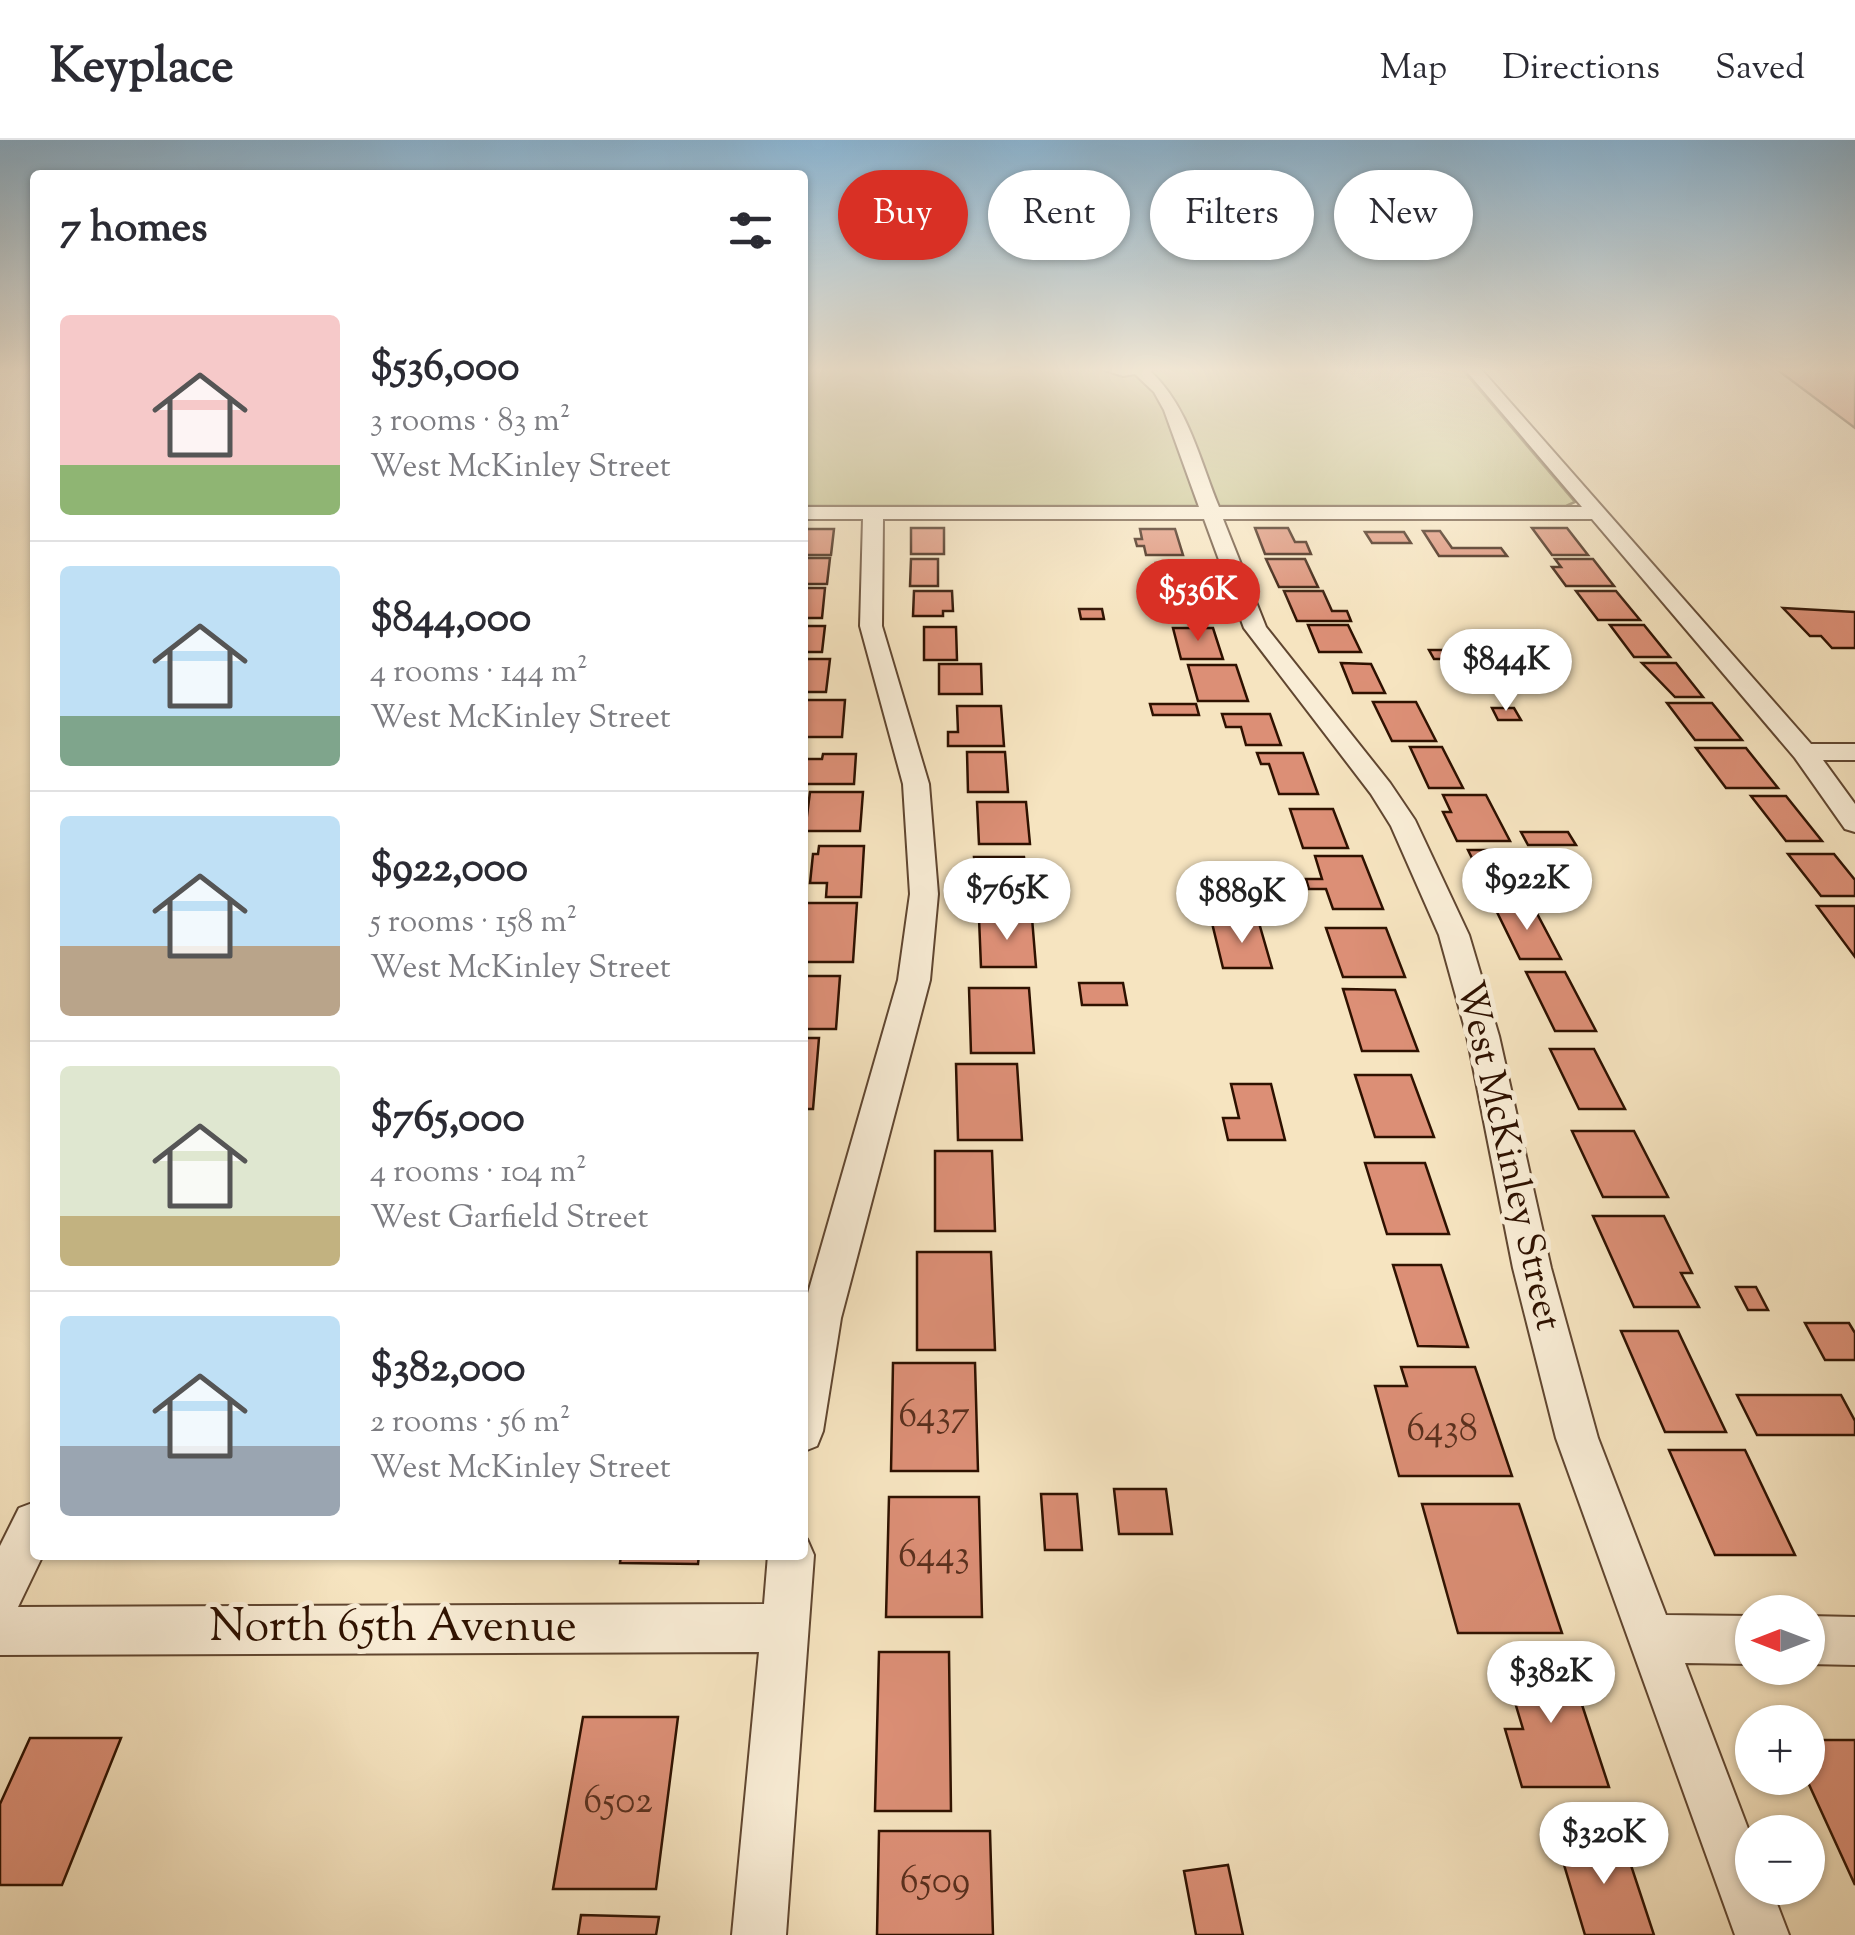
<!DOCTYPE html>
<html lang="en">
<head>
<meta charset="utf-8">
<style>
	body { margin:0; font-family:"Sorts Mill Goudy",serif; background:#f7f7f7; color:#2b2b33; height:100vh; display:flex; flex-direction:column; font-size:38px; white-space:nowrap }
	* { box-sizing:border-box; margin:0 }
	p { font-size:32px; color:#7c7c81 }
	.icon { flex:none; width:55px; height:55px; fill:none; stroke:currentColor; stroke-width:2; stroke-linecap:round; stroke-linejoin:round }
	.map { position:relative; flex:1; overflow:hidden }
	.panel { position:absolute; left:30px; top:30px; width:778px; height:1390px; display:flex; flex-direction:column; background:#fff; border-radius:10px; box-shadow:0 2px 8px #0004 }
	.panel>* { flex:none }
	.hud { position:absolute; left:838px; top:30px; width:868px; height:90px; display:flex; gap:20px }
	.needle { width:65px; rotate:270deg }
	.controls { position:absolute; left:1735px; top:1455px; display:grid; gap:20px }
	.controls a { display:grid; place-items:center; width:90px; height:90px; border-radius:50%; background:#fff; box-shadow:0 2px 8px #0004; font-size:50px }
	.price { position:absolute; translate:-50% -85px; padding:0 22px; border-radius:35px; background:#fff; color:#222; font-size:32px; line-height:65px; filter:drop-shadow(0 2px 5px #0008) }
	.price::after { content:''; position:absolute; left:50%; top:60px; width:30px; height:22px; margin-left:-15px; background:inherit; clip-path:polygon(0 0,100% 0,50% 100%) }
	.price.current { background:#d93025; color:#fff }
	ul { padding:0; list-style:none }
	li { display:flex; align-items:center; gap:30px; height:250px; padding:0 30px }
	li+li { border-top:2px solid #e1e1e2 }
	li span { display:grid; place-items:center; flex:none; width:280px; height:200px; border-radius:10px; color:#555 }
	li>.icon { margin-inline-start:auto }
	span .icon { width:120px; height:120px; fill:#fffc; stroke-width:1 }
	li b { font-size:42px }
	h2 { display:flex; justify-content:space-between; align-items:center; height:120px; padding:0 30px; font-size:42px }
	.pill { padding:0 35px; border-radius:45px; background:#fff; box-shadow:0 2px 8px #0004; font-size:35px; line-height:90px }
	.pill.current { background:#d93025; color:#fff }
	header { display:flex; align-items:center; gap:60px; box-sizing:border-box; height:140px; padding:0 50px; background:#fff; border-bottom:2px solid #e1e1e2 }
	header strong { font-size:48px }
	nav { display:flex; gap:55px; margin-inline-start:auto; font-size:35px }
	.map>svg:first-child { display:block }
	.green { fill:#c4c18d; stroke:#796946; stroke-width:2.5 }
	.building { fill:#dc8f76; stroke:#2e1100; stroke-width:2.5 }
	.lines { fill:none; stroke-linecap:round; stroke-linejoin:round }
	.minor-casing { stroke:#604630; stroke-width:4 }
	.minor { fill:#f9edd6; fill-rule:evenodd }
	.labels { text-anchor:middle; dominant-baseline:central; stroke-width:10; stroke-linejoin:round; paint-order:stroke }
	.street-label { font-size:38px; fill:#2e1100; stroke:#f9edd6 }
	.near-number-label { font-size:38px; fill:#5a301e }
	.near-street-label { font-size:45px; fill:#2e1100; stroke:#f9edd6 }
</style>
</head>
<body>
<header>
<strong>Keyplace</strong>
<nav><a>Map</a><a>Directions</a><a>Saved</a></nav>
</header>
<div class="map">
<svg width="1855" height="1795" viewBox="0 0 1855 1795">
	<rect width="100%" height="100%" fill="#f6e4c0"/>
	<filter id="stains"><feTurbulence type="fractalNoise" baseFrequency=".002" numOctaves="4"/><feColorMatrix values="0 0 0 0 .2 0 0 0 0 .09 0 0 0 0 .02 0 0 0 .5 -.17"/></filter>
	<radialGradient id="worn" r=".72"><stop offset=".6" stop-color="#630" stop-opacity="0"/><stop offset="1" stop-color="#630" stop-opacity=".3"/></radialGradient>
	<path class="green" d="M803 228H1461L1575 362 1566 366H803Z"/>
	<path class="building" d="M1775 228H1855V288Z
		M911 388H944V414H911Z
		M1255 388H1288L1295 402H1306L1311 414H1265Z
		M1532 388H1567L1588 415H1552Z
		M802 389H834L831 415H802Z
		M1140 389H1175L1183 415H1146L1144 406H1137L1135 399H1142Z
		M1423 391H1440L1452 408H1501L1507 416H1439Z
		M1365 392H1404L1411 403H1372Z
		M802 418H830L827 444H802Z
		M911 419H938V446H910Z
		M1266 419H1305L1318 447H1279Z
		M1555 419H1593L1614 446H1566L1552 427H1561Z
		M1156 423H1187L1194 446H1163Z
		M802 448H825L822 478H802Z
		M914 451H952L953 471H943V476H913Z
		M1156 451H1195L1204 481H1164Z
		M1284 451H1323L1332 471H1347L1351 481H1297Z
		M1576 451H1616L1640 480H1598Z
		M1783 468 1855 472V508H1832L1821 496H1810Z
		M1079 469H1102L1104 479H1081Z
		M1308 485H1348L1361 512H1319Z
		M1610 485H1644L1670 517H1634Z
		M802 486H825L822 512H802Z
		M924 487H956L957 520H924Z
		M1173 488H1213L1223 519H1181Z
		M1429 510H1474L1479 519H1434Z
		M802 519H830L826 552H802Z
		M1341 523 1371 524 1385 553H1353Z
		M1642 523H1676L1703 557H1675Z
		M939 524H981L982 554H939Z
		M1188 525H1236L1248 561H1198Z
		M805 560H845L842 597H802Z
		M1373 562H1416L1436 601H1392Z
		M1667 563H1712L1742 600H1695Z
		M1150 564H1196L1199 575H1153Z
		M957 566H1001L1004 606H948V592H958Z
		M1492 568H1514L1521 580H1498Z
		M1222 574H1270L1281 605H1246L1241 587H1226Z
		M1410 607H1442L1463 648H1429Z
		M1696 608H1746L1778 648H1726Z
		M967 612H1005L1008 652H968Z
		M1257 613H1303L1318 654H1279L1269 624H1261Z
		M823 614H856L854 644H804L806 619H822Z
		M810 652H863L860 691H805Z
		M1443 655H1486L1510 701H1457L1443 672H1451Z
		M1751 656H1786L1822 701H1786Z
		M977 662H1026L1030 704H979Z
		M1290 669H1333L1348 708H1303Z
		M1521 692H1568L1576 705H1528Z
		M819 706H864L861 757H826L827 743H810L813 714H818Z
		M1468 710H1513L1539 759H1492Z
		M1788 714H1834L1855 740V756H1821Z
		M1315 716H1362L1383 769H1333L1326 749H1309L1306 739H1322Z
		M974 717H1024L1030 767H978Z
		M802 763H857L853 822H802Z
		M1494 766H1533L1561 819H1520Z
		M1817 766H1855V817Z
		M979 778H1032L1036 827H981Z
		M1212 783H1259L1272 828H1223Z
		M1326 788H1386L1405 837H1343Z
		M1526 832H1565L1596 891H1555Z
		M802 836H840L836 889H802Z
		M1079 843H1123L1127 865H1082Z
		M969 848H1029L1034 913H971Z
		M1343 849 1395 850 1418 911H1362Z
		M802 898H819L813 969H802Z
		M1550 909H1594L1625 969H1579Z
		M956 924H1017L1022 1000H958Z
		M1355 935H1411L1434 997H1375Z
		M1231 944H1271L1285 1000H1228L1223 978H1239Z
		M1572 991H1634L1668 1057H1603Z
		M935 1011H992L995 1091H935Z
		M1365 1023H1425L1449 1094H1387Z
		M1593 1076H1664L1692 1133H1681L1699 1167H1634Z
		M917 1112H991L995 1210H917Z
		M1393 1125H1441L1468 1207 1418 1206Z
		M1736 1147H1756L1768 1170H1748Z
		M1805 1183H1849L1855 1193V1220H1825Z
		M1621 1191H1678L1726 1292H1665Z
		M893 1223H975L978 1331H891Z
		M1401 1227H1475L1512 1336H1399L1375 1246H1407Z
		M1737 1255H1841L1855 1281V1295H1757Z
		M1669 1310H1745L1795 1415H1715Z
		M1114 1349H1166L1172 1394H1119Z
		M1041 1354H1077L1082 1410H1045Z
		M889 1357H979L982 1477H886Z
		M1422 1364H1519L1562 1493H1458Z
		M621 1415H699L698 1424 620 1423Z
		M879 1512H949L951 1671H875Z
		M1501 1516H1566L1609 1647H1522L1505 1589H1523Z
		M583 1577H678L656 1749H553Z
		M30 1598H121L62 1745H0V1664Z
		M1808 1600H1855V1745L1806 1638Z
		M879 1691H990L993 1795H877Z
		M1556 1698H1622L1654 1795H1585Z
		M1228 1725 1243 1795H1196L1184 1731Z
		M581 1775 659 1777 656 1795H578Z"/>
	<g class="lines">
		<defs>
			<path id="minor" d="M1099 228H1154L1151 232C1188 266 1200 321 1219 367H1582L1464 228H1480L1811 604H1855V620H1823L1855 664V692L1845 689 1795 618 1592 379H1223L1266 487 1390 643 1415 680 1469 795 1499 896 1551 1128 1598 1298 1666 1475 1752 1476V1524L1685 1523 1752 1699V1748H1771L1789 1795H1735L1556 1298 1513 1128 1467 896 1439 795 1391 686 1371 654 1244 488 1204 379H883L882 486 929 644 938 754 930 840 841 1178 823 1291 817 1306 802 1312V1174L898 840 910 754 903 644 860 486 863 379H802V367H1199L1164 270 1154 252 1135 234 1123 236Z
				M35 1362V1415H43L18 1467 764 1464 768 1415H802V1397L807 1399 814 1415 786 1795H732L759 1512 0 1515V1406L19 1368Z
				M1808 1476 1855 1477V1525L1808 1524Z"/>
		</defs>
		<use href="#minor" class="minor-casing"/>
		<use href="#minor" class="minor"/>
	</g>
	<linearGradient id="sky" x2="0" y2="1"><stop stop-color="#8bb7d6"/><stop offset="0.48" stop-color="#fbf3e3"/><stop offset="1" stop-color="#fbf3e3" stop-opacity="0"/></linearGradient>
	<rect width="1855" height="479" fill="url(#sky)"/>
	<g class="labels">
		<g class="street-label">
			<text transform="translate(1507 1016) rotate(77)">West McKinley Street</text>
		</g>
		<g class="near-number-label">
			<text x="934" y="1277">6437</text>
			<text x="1442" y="1291">6438</text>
			<text x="934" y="1417">6443</text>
			<text x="618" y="1663">6502</text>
			<text x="935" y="1743">6509</text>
		</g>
		<g class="near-street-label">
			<text x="393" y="1489">North 65th Avenue</text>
		</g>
	</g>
	<rect width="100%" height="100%" filter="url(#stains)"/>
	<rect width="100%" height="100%" fill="url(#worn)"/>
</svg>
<div class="controls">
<a><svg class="needle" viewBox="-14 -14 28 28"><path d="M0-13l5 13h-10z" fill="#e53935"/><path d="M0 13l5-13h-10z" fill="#7c7c81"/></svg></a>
<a>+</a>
<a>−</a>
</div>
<b class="price current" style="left:1198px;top:504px">$536K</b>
<b class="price" style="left:1506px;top:574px">$844K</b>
<b class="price" style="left:1527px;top:793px">$922K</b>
<b class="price" style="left:1007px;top:803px">$765K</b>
<b class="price" style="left:1242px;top:806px">$889K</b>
<b class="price" style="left:1551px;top:1586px">$382K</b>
<b class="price" style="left:1604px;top:1747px">$320K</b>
<div class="hud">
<a class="pill current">Buy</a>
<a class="pill">Rent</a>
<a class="pill">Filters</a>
<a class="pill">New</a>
</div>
<section class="panel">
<h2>7 homes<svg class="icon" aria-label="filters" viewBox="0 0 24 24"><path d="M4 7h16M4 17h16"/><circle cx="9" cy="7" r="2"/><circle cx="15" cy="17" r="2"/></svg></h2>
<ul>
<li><span style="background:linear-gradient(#f6c9c9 75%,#8fb573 0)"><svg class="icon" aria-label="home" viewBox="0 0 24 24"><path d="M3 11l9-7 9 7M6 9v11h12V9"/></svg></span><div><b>$536,000</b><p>3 rooms · 83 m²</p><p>West McKinley Street</p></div></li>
<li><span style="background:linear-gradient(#bfe0f5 75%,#7fa58c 0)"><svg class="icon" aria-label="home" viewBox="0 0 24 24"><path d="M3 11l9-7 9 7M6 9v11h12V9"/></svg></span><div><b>$844,000</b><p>4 rooms · 144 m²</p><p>West McKinley Street</p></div></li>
<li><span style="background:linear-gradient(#bfe0f5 65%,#b9a48a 0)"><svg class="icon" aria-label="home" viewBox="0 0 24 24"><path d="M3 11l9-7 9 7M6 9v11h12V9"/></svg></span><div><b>$922,000</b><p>5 rooms · 158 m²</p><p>West McKinley Street</p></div></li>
<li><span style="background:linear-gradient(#dfe7d0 75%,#c2b280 0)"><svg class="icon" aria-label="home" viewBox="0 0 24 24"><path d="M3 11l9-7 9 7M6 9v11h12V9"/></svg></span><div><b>$765,000</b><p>4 rooms · 104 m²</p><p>West Garfield Street</p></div></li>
<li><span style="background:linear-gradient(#bfe0f5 65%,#9aa5b1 0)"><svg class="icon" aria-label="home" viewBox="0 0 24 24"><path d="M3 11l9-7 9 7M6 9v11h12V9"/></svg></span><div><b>$382,000</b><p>2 rooms · 56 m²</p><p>West McKinley Street</p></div></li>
</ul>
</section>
</div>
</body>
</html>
